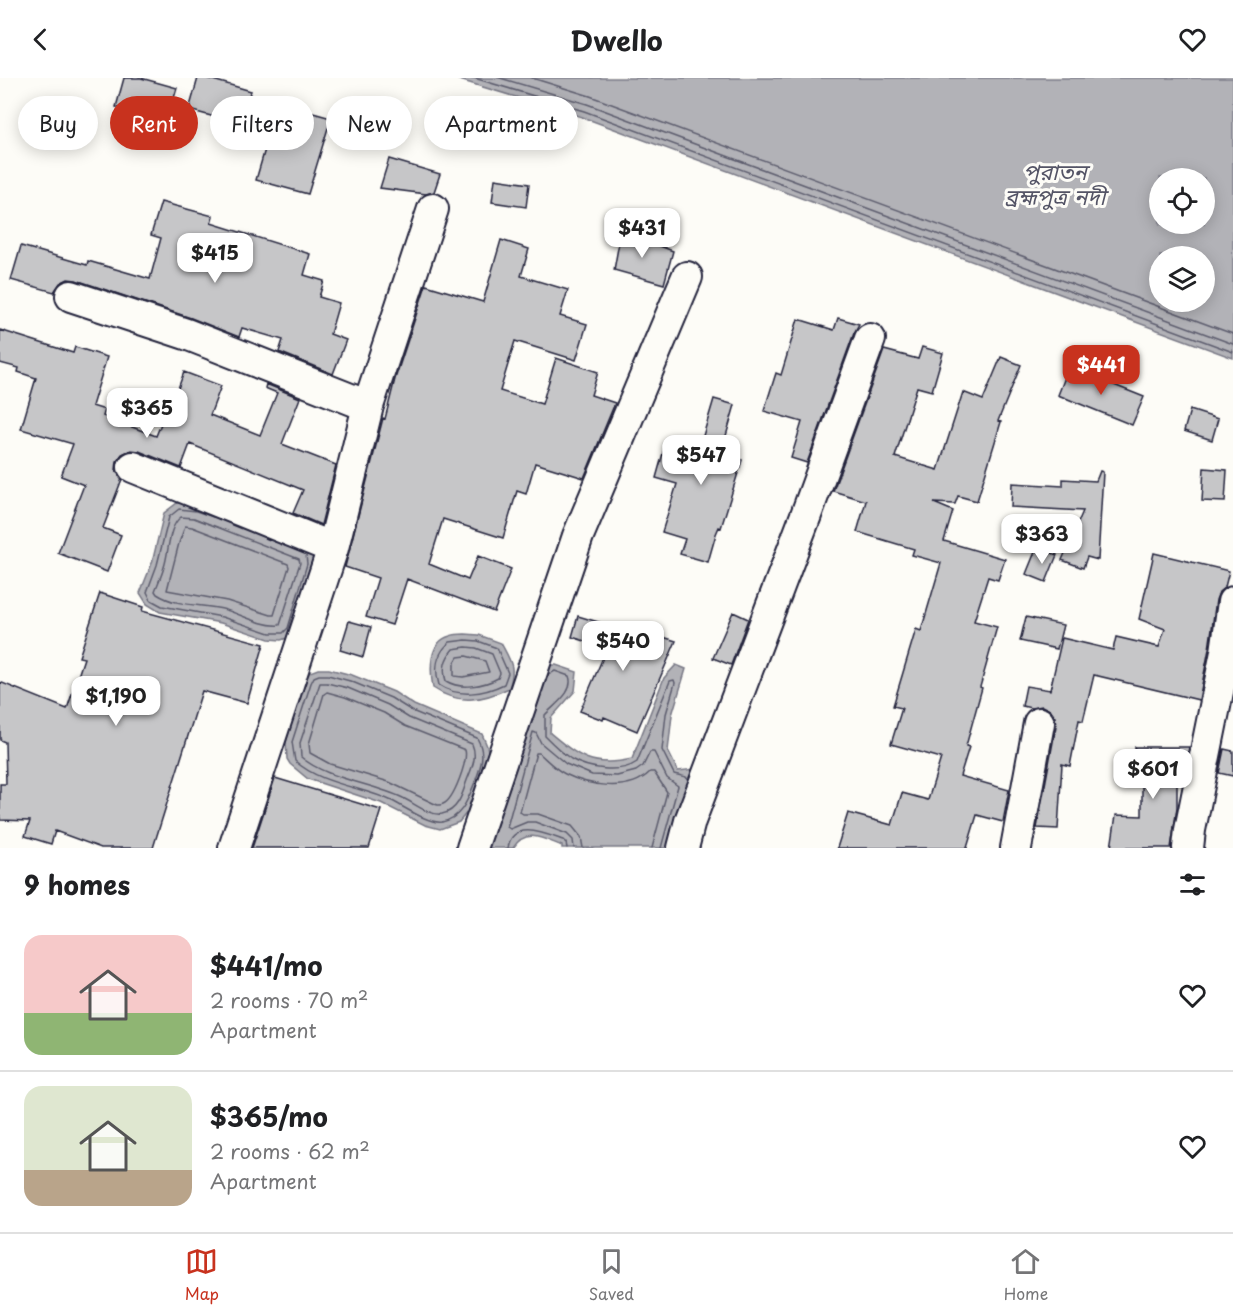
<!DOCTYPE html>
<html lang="en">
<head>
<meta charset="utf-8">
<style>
	body { margin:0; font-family:"Playpen Sans","Noto Sans Bengali",sans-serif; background:#f6f6f6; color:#202124; height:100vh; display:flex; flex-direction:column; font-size:22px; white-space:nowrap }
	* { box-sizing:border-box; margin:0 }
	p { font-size:20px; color:#757577 }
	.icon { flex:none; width:33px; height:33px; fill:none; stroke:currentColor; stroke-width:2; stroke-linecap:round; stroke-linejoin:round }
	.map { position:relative; height:770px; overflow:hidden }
	.details { display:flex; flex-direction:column; background:#fff; flex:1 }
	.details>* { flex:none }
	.top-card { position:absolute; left:18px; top:18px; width:600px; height:54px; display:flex; gap:12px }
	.controls { position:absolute; left:1149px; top:90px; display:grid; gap:12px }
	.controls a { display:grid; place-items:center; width:66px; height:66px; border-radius:50%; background:#fff; box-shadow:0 3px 15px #0003; font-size:30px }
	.price { position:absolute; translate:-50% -51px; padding:0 14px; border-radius:12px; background:#fff; color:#222; font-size:20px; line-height:39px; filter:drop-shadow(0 2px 3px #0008) }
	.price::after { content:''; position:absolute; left:50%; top:36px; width:18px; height:14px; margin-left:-9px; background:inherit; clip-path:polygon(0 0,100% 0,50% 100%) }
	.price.current { background:#c8321e; color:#fff }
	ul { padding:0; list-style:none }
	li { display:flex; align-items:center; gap:18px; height:150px; padding:0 24px }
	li+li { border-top:2px solid #e0e0e0 }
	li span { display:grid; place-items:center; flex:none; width:168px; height:120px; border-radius:18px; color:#555 }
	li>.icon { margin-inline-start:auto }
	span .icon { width:72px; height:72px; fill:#fffc; stroke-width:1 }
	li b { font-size:26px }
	h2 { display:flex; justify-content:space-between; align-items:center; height:72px; padding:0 24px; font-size:26px }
	.chip { padding:0 21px; border-radius:27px; background:#fff; box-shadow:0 3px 15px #0003; font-size:21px; line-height:54px }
	.chip.current { background:#c8321e; color:#fff }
	header { display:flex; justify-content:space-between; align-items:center; height:78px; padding:0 24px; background:#fff; font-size:27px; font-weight:700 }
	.tabs { display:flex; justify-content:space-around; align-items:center; height:84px; border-top:2px solid #e0e0e0; background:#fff; font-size:16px; color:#757577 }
	.tabs a { display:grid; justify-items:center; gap:3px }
	.tabs .current { color:#c8321e }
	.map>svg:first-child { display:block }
	.water { fill:#b2b2b7; stroke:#787885; stroke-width:1.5; fill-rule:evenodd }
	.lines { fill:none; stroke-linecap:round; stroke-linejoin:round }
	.shore { stroke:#5c5c6d; stroke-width:1.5 }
	.building { fill:#c6c6c8; stroke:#22223b; stroke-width:1.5 }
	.minor-casing { stroke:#22223b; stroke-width:34 }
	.minor { stroke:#fdfcf7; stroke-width:30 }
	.labels { text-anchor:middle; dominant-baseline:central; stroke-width:6; stroke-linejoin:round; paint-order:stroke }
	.water-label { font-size:22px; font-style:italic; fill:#545466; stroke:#fdfcf7 }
</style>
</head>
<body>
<header><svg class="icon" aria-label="back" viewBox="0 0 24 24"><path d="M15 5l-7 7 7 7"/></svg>Dwello<svg class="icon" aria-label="heart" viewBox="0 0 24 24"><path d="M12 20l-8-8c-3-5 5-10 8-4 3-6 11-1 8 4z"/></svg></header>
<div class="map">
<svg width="1233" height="770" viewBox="0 0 1233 770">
	<rect width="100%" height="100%" fill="#fdfcf7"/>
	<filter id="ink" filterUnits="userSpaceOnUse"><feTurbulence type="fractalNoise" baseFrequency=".0167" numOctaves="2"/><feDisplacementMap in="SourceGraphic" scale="12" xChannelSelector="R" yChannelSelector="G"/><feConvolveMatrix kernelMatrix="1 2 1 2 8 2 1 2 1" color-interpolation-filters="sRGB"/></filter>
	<g filter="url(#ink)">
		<path class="water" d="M453 0H1233V280L582 39ZM1204 100V146H1160V100ZM1204 178V224H1160V178Z
			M177 425 197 427 314 478V486L293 553 287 560 281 562 269 561 221 545 160 534 147 526 140 515 152 485 164 435Z
			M465 556 479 557 501 565C511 584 516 589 509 610 482 623 458 627 433 610 430 593 428 564 450 558 455 556 460 556 465 556Z
			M549 587H556L577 594 575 613 551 640 550 655C579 679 592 690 632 681L664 600 676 587 686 591 672 637 668 673 678 693 695 691 674 770H562V768C544 761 526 749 513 770H487Z
			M318 591H329L352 597 394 614 414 627 482 656 487 668 490 682 472 728 459 744 440 751 425 747 381 725 308 701 290 686 287 681 286 664 305 602 310 594Z"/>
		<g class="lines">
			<path class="shore" d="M474 0 584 33 1233 274
				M500 0 587 26 1233 266
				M532 0 590 18 1233 256
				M181 439 194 440 299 481 300 485 280 547C264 549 242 537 226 532 203 526 177 529 157 516L155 513C158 505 162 497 164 489 169 475 168 448 181 439Z
				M213 439 196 433 179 431 169 439 157 487 147 514 151 522 162 528 222 539 270 555H283L288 550 307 486 306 477
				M185 448 192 449 288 486 289 489 274 537H271L227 523 167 512 179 465Z
				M466 562 478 563 497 570 508 595 504 606C484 616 458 620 439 607 434 590 436 576 450 564Z
				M466 569 476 570 492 576 500 595 498 600C484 608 460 612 446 603 442 590 445 581 453 571Z
				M466 578 485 583 489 594 463 599 454 598V586L458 579Z
				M319 597H328L350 603 391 620 412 633 477 660C486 676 481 688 475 704 468 721 462 740 442 744 429 746 404 729 392 723 360 708 322 707 295 683L292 664 311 605 314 599Z
				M548 597 555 593 569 598C575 614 555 626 545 637V658C553 666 562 675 571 681 588 691 620 696 637 684L670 603 674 602 675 605 666 636 662 672 674 696 686 699 688 702
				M320 605H327L348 610 388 627 409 640 472 666C478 680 471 691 466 705 462 718 457 733 442 736 429 738 414 725 403 720 372 705 326 701 301 679L300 665Z
				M327 614 345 619 384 635 405 648 465 672C468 682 454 722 443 726 439 728 437 727 433 725L389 704 330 686 310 675 309 666 324 616Z
				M508 770C512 741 546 756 563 762L566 765 567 770
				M574 770 573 762 567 756 535 744H527L510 751 507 749 533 654 536 655 541 665 566 686 592 697 617 698 636 693 643 688 650 674H654L667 700 678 708 661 770
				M583 770 581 759 572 748 538 736H523L520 734 536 675H539C547 682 555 691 565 696 589 708 629 715 650 694H654L667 714 652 770"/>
		</g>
		<path class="building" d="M124 0H141L177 10 167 44 116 29Z
			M198 0H206L251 13 249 17 331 40 308 116 256 102 270 54 189 32Z
			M389 81 440 96 434 114 426 116 380 110Z
			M495 101 529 106 526 129 492 124Z
			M161 124 213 138 211 145 310 176 304 197 324 203 319 219 339 225 330 256 346 262 333 296 279 274 283 262 242 250 239 259 191 240 76 202 68 201 60 205 54 214 11 202 21 168 87 187 88 183 150 201 161 160 151 157Z
			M621 153 673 173 664 206 614 192Z
			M501 162 529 171 521 198 568 212 560 238 587 246 576 282 515 263 500 313 542 326 556 280 598 294 591 317 615 325 584 400 535 385 526 416 517 413 503 460 443 441 429 486 468 502 478 478 511 491 494 534 407 501 392 547 366 539 378 500 345 489 383 340 385 341 395 301 426 207 483 224Z
			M838 240 859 246 854 255 807 385 791 380 802 344 764 333 776 295 781 297 798 241 834 252Z
			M0 252 73 275 75 269 107 279 92 328 105 332 103 338 156 358 169 326 172 327 184 294 221 308 210 337 260 357 277 315 265 310 266 306 300 320 282 366 336 387 321 447 293 435 303 412 190 366 181 390 139 373 131 372 122 376 117 383 116 392 122 401 103 450 121 457 107 494 58 475 84 407 61 398 73 366 21 351 36 300 18 294 19 290 0 285Z
			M922 269 943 275 932 313 917 309 895 379 938 392 963 314 983 322 1001 279 1021 287 998 343 1001 344 977 423 958 418 955 426 934 425 953 433 944 463 1005 481 998 502 988 499 974 543 997 549 980 609 982 610 966 668 969 669 960 698 1009 712 1003 744 977 737 967 770H837L848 735 892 747 902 715 928 722 941 680 891 666 902 630 893 628 916 551 921 553 941 485 912 477 914 471 857 454 866 423 833 413 884 272 918 281Z
			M1069 289 1144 319 1132 347 1058 317Z
			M714 321 735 327 721 375 742 382 721 450 719 449 716 456 708 484 680 476 685 461 662 454 677 406 656 400 665 368 697 378Z
			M1190 332 1218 341 1212 362 1184 353Z
			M1204 390 1227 392 1225 424 1202 423Z
			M1100 393 1103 394 1098 482 1087 479 1083 490 1062 482 1083 433 1011 429 1012 405 1063 408V401L1096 403Z
			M1037 469 1057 477 1046 504 1026 496Z
			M1154 475 1229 493 1225 509 1219 514 1216 522 1209 571 1199 622 1094 597 1083 643 1079 642 1070 688 1062 686 1058 751 1037 750 1056 648 1055 639 1050 632 1042 628 1031 630 1022 628 1026 608 1050 612 1062 560 1113 572 1116 559 1159 569 1165 551 1139 541Z
			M100 515 143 529 142 533 264 566 247 625 202 613 153 770H101L55 753 51 766 25 758 30 743 0 742V706H6L5 664 0 662V604L67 631 84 580 79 579Z
			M733 534 748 541 731 587 713 580Z
			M578 538 652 560 653 556 676 563 637 653 604 639 603 642 580 633 607 570 572 559Z
			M1026 539 1063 547 1057 571 1020 563Z
			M349 543 371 549 363 579 340 572Z
			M1135 669H1189L1184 694H1177V729L1171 770H1111L1116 737 1142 738V694H1135Z
			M1224 671 1233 673V698L1219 695Z
			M275 700 381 732 369 770H252Z"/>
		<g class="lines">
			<defs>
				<path id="minor" d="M71 218 186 256 368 328
					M133 389 333 470
					M234 770 333 470 368 328 433 131
					M472 770 578 458 687 199
					M683 770 690 743 806 437 870 261
					M1016 770 1039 645
					M1188 770 1190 752 1226 574 1233 524"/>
			</defs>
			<use href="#minor" class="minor-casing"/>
			<use href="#minor" class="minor"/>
		</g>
	</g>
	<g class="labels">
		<g class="water-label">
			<text x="1055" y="92">পুরাতন<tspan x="1055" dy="25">ব্রহ্মপুত্র নদী</tspan></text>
		</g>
	</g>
</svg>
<div class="controls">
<a><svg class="icon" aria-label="locate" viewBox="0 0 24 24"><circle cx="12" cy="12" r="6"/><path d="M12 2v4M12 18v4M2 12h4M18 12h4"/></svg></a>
<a><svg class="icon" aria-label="layers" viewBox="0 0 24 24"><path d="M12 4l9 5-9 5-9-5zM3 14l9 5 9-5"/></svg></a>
</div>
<b class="price" style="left:642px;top:181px">$431</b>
<b class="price" style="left:215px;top:206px">$415</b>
<b class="price current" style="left:1101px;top:318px">$441</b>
<b class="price" style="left:147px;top:361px">$365</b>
<b class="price" style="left:701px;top:408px">$547</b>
<b class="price" style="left:1042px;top:487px">$363</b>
<b class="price" style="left:623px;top:594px">$540</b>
<b class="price" style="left:116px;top:649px">$1,190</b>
<b class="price" style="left:1153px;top:722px">$601</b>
<div class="top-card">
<a class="chip">Buy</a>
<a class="chip current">Rent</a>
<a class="chip">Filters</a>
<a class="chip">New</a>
<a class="chip">Apartment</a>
</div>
</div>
<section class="details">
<h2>9 homes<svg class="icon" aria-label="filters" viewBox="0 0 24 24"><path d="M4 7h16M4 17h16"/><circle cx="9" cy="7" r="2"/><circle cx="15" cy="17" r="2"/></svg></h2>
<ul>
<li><span style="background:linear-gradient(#f6c9c9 65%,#8fb573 0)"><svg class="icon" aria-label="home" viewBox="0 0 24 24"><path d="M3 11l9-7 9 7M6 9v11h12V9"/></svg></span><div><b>$441/mo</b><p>2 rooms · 70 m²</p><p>Apartment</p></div><svg class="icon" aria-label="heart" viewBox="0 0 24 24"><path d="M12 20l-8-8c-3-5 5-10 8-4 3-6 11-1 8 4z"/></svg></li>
<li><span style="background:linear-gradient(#dfe7d0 70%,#b9a48a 0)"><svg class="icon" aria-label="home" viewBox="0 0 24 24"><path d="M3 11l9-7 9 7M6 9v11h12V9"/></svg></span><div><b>$365/mo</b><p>2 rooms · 62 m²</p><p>Apartment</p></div><svg class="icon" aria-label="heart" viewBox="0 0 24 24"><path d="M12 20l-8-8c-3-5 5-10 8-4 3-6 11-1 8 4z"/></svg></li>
</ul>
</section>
<nav class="tabs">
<a class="current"><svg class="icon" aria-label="map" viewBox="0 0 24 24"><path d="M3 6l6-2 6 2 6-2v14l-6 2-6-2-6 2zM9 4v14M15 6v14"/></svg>Map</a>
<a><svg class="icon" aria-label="saved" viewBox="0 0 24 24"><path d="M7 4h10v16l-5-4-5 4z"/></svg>Saved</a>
<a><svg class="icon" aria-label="home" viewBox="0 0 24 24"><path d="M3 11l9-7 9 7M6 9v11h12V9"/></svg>Home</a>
</nav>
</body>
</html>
